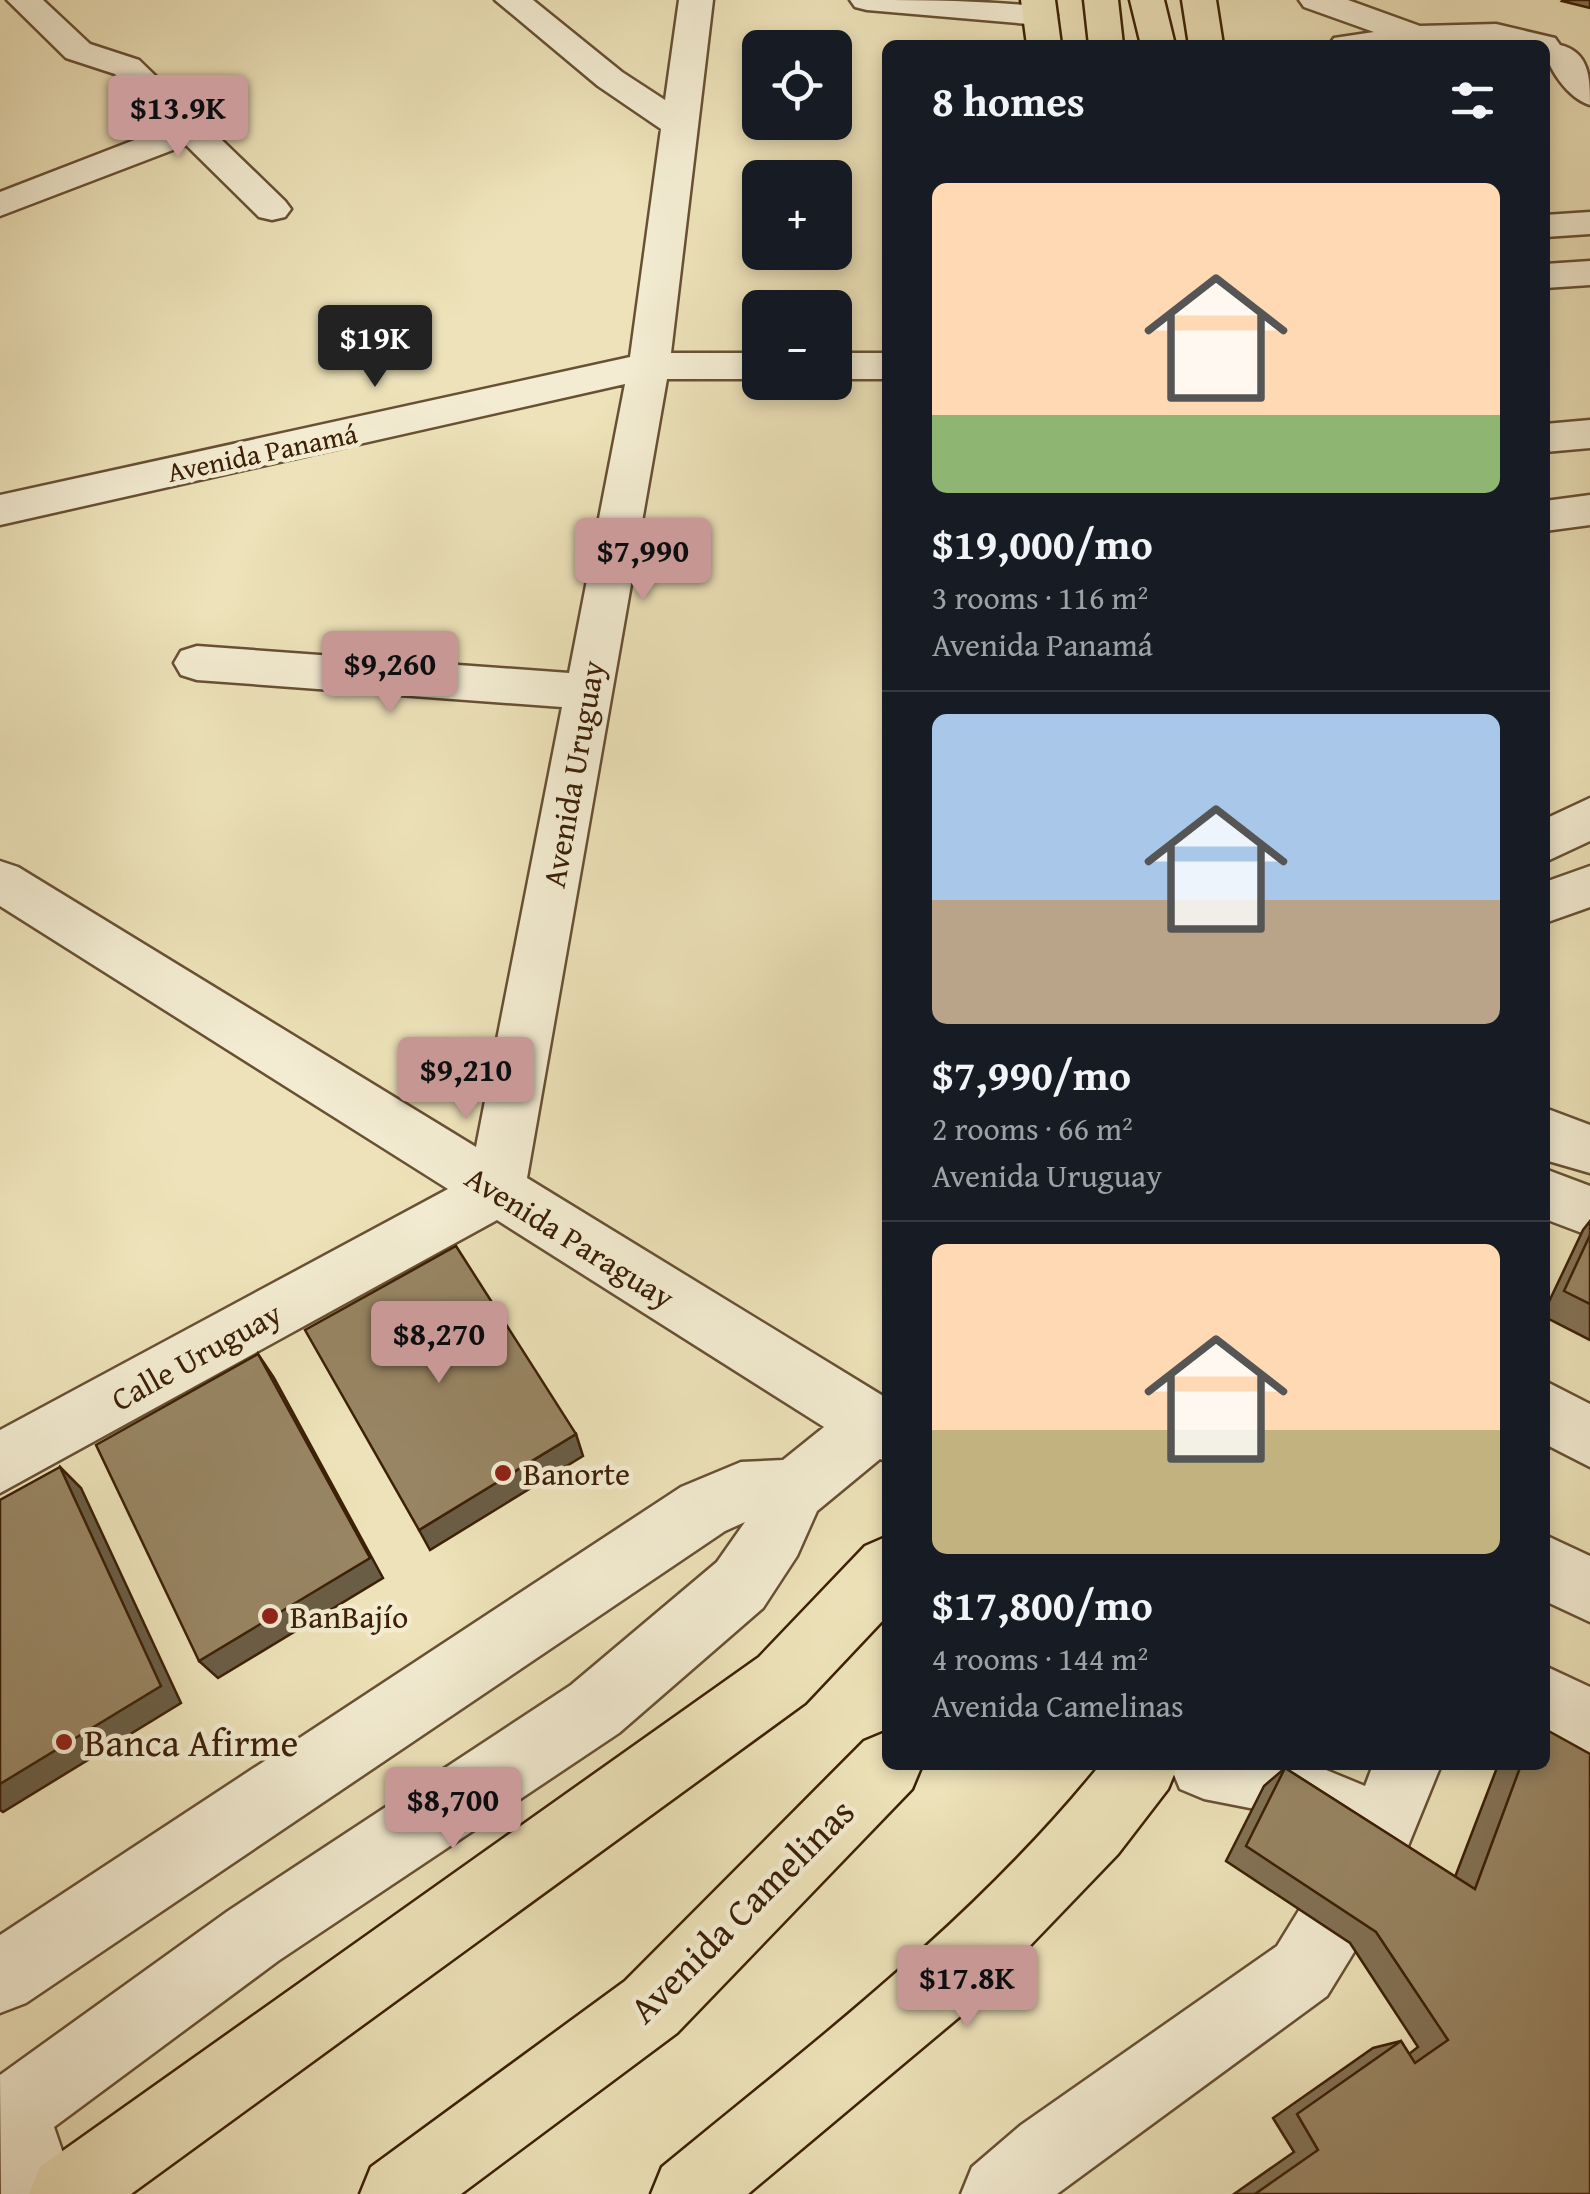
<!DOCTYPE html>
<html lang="en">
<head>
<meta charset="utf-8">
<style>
	body { margin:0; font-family:"Gentium Book Plus",serif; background:#20242c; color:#f1f3f6; height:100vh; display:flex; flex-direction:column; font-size:38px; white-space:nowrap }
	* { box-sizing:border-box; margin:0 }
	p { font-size:32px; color:#9ea1a6 }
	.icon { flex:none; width:55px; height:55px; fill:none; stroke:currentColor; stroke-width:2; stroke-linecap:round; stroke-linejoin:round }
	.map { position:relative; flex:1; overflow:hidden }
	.side { position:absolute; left:882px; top:40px; width:668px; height:1730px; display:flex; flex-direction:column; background:#171b24; border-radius:15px; box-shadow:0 5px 15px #0003 }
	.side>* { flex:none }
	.tools { position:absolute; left:742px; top:30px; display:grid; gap:20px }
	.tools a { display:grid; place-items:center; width:110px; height:110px; border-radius:15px; background:#171b24; box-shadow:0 5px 15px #0003; font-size:50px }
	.price { position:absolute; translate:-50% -85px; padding:0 22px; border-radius:10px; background:#c59692; color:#111; font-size:32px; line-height:65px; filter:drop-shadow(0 2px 5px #0008) }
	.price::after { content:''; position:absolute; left:50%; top:60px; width:30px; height:22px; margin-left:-15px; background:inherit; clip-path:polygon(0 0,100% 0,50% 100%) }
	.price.active { background:#222; color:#fff }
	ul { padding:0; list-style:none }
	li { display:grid; align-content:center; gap:20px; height:530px; padding:0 50px }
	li+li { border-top:2px solid #363941 }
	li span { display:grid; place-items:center; height:310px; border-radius:15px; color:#555 }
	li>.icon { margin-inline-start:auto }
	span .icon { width:180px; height:180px; fill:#fffc; stroke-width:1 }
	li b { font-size:42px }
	h2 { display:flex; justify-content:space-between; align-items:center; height:120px; padding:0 50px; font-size:42px }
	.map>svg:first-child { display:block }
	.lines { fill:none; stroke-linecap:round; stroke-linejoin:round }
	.minor-casing { stroke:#685033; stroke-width:5 }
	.major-casing { stroke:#3c2006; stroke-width:5 }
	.highway-casing { stroke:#3c2006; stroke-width:5 }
	.minor { fill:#f3ecd2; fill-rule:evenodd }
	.major { fill:#ede2b9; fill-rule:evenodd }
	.highway { fill:#ede2b9; fill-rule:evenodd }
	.wall { fill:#837255; stroke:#3c2006; stroke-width:2.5 }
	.shaded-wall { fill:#6a5d45; stroke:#3c2006; stroke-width:2.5 }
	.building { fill:#988563; stroke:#3c2006; stroke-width:2.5 }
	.poi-dot { fill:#8f2418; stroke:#f3ecd2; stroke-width:4 }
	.labels { text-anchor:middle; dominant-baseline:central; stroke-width:9; stroke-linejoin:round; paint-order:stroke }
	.far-street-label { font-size:28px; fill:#3c2006; stroke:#f3ecd2 }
	.street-label { font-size:32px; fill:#3c2006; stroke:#f3ecd2 }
	.poi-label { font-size:32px; fill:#3c2006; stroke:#f3ecd2; text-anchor:start }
	.near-poi-label { font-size:38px; fill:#3c2006; stroke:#f3ecd2; text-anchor:start }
	.near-street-label { font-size:38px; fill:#3c2006; stroke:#f3ecd2 }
</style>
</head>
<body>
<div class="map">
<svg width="1590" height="2194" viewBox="0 0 1590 2194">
	<rect width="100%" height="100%" fill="#ede2b9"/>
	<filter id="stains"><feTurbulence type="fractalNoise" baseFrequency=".002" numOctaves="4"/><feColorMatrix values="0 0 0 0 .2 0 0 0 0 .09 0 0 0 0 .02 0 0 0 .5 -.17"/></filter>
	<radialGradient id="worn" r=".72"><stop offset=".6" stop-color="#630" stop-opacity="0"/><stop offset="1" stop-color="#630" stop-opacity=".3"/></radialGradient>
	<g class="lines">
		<defs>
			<path id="minor" d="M7 0H43L90 44 139 60 285 201 291 209 285 217 272 220 259 217 186 145 0 216V192L168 127 115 74 66 58Z
				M495 0H533L622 72 665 100 679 0H713L671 353H760V379H667L527 1178 888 1399V1462L880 1459 817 1511 797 1556 763 1608 619 1733 278 1961 54 2127 77 2194H1L0 2075 228 1911 571 1685 717 1562 745 1522 725 1531 26 2003 0 2013V1935L681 1487 741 1462 783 1460 824 1427 497 1220 0 1493V1430L448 1189 0 906V861L18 867 476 1147 562 707 197 680 181 675 174 663 181 651 197 646 569 673 625 384 0 525V495L630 357 661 129 598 86Z
				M850 0C916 0 988 0 1052 8L1057 15 1052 22 1040 25 867 10 855 7Z
				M1299 0H1348L1420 26 1496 24 1555 38 1560 45C1590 52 1590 79 1590 105 1569 99 1545 67 1545 45H1329L1334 38 1374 32 1304 7Z
				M1590 212V234L1545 237V215Z
				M1590 261V285L1545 288V264Z
				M835 353H888V379H835Z
				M1590 420V448L1545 452V424Z
				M1590 495V525L1545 531V501Z
				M1590 798V841L1545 862V819Z
				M1590 866V907L1545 923V882Z
				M1545 1108 1590 1125V1173L1545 1160Z
				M1545 1169 1590 1186V1236L1545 1219Z
				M1545 1381 1590 1404V1467L1545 1444Z
				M1545 1535 1590 1556V1622L1545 1601Z
				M1545 1666 1590 1687V1758L1545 1736Z
				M1170 1765H1314L1365 1786 1373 1765H1441L1386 1900 1327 1996 1057 2194H961L972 2167 1021 2125 1277 1946 1336 1850 1339 1844 1255 1809 1204 1799 1180 1789Z"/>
			<path id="major" d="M1021 0H1055L1061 45H1027Z
				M1182 0H1216L1223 45H1189Z
				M888 1536V1615L805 1703 131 2194H29L40 2167 759 1657 865 1546Z
				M1100 1765H1178L1168 1789 1118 1854 970 2008 748 2194H651L662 2167C815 2041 975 1920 1100 1765Z"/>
			<path id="highway" d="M1084 0H1118L1123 45H1089Z
				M1130 0H1164L1175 45H1141Z
				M888 1731V1765H922L912 1789 677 2033 461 2194H360L371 2167 625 1981 864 1741Z"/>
		</defs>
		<use href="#minor" class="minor-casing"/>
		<use href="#major" class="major-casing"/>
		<use href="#highway" class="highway-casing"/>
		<use href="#minor" class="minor"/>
		<use href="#major" class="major"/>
		<use href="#highway" class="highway"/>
	</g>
	<path class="wall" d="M1563 0H1590V8L1562 1Z
		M1590 1221V1340L1545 1317V1310L1583 1230Z
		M1498 1765H1545L1590 2194H1234L1294 2152 1273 2118 1373 2048 1401 2041 1409 2054 1418 2047 1350 1943 1226 1861 1264 1786 1285 1768 1455 1877Z"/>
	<path class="shaded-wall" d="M258 1354 274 1378 383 1578 218 1678 199 1661Z
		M576 1434 583 1456 430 1550 419 1530Z
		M60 1467 81 1488 181 1703 3 1812 0 1810V1784Z"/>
	<path class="building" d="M1590 1235V1304L1564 1291Z
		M456 1246 576 1434 419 1530 305 1330Z
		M258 1354 370 1558 199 1661 96 1445Z
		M60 1467 161 1686 0 1784V1500Z
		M1545 1729 1590 1754V2194H1255L1318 2150 1297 2114 1401 2041 1415 2063 1448 2040 1376 1932 1246 1846 1285 1768 1475 1889 1521 1765H1545Z"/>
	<g class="poi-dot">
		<circle cx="503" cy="1473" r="10"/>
		<circle cx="270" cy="1616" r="10"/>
		<circle cx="64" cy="1742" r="10"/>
	</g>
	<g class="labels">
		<g class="far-street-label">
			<text transform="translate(262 452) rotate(-12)">Avenida Panamá</text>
		</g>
		<g class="street-label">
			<text transform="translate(573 774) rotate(-80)">Avenida Uruguay</text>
			<text transform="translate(570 1237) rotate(32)">Avenida Paraguay</text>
			<text transform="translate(196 1356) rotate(-29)">Calle Uruguay</text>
		</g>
		<g class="poi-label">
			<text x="523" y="1473">Banorte</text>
			<text x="290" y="1616">BanBajío</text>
		</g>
		<g class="near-poi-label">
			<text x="84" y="1742">Banca Afirme</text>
		</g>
		<g class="near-street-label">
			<text transform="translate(741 1910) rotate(-45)">Avenida Camelinas</text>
		</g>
	</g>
	<rect width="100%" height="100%" filter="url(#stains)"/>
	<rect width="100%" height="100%" fill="url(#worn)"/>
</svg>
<div class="tools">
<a><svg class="icon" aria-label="locate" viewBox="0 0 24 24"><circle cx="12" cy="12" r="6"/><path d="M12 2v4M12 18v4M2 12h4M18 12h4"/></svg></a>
<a>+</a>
<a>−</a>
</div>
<b class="price" style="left:178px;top:160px">$13.9K</b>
<b class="price active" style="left:375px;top:390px">$19K</b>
<b class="price" style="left:643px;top:603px">$7,990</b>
<b class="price" style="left:390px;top:716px">$9,260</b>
<b class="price" style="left:466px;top:1122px">$9,210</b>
<b class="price" style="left:439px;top:1386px">$8,270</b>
<b class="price" style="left:453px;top:1852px">$8,700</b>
<b class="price" style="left:967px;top:2030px">$17.8K</b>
<section class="side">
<h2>8 homes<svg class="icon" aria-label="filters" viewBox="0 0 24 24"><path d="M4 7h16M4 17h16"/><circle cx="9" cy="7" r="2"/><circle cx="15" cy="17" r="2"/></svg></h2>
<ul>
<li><span style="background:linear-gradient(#ffd9b3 75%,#8fb573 0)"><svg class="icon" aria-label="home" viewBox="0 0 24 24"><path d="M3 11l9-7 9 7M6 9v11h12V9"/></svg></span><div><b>$19,000/mo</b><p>3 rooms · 116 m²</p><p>Avenida Panamá</p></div></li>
<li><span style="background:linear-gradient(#a9c7e8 60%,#b9a48a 0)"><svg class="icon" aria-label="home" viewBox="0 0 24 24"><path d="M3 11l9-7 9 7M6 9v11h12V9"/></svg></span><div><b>$7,990/mo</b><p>2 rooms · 66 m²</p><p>Avenida Uruguay</p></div></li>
<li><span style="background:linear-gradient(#ffd9b3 60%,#c2b280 0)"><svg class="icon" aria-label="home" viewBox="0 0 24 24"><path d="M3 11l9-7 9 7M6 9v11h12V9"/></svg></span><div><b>$17,800/mo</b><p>4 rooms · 144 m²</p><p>Avenida Camelinas</p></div></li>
</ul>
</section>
</div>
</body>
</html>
